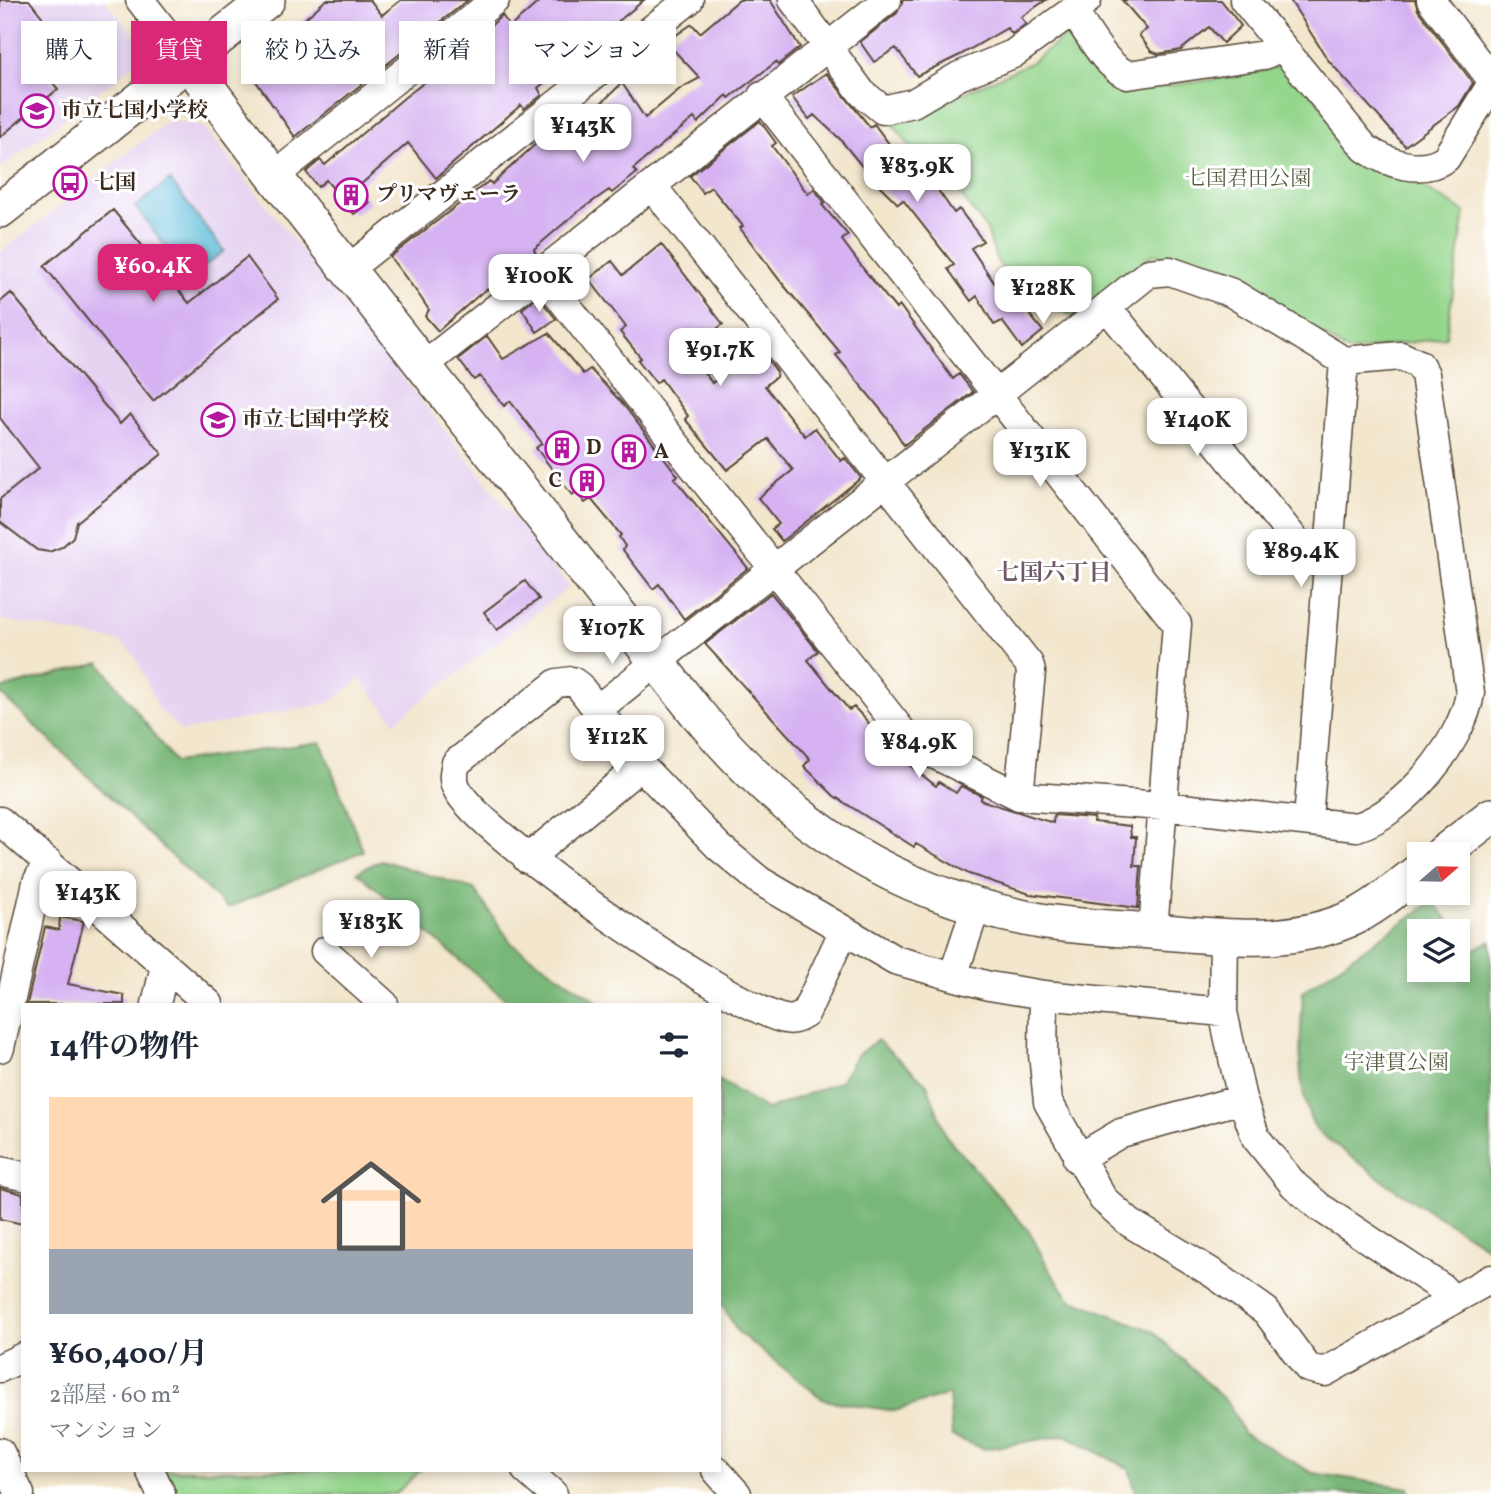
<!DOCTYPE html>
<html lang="ja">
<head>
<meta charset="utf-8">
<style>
	body { margin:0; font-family:Vollkorn,"Noto Serif JP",serif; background:#f2f2f3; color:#1f2937; height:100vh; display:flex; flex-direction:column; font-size:26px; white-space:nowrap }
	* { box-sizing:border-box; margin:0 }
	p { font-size:23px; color:#747a83 }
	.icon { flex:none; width:38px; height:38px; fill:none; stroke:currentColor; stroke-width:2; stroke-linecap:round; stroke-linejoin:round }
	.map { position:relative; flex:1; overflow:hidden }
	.sheet { position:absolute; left:21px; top:1003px; width:700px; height:469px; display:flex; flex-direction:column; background:#fff; border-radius:0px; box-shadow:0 4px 10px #0003 }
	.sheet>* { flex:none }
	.banner { position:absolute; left:21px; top:21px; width:700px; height:63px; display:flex; gap:14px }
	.needle { width:46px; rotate:70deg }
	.fabs { position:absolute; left:1407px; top:842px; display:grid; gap:14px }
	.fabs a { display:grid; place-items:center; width:63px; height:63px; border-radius:0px; background:#fff; box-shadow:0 4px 10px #0003; font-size:35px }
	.price { position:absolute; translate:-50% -60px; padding:0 16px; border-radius:14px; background:#fff; color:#222; font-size:23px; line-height:46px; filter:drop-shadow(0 2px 4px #0008) }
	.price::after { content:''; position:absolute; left:50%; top:42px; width:21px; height:16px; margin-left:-10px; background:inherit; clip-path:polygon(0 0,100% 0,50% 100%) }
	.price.active { background:#db2777; color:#fff }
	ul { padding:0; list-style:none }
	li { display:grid; align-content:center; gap:14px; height:371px; padding:0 28px }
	li span { display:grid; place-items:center; height:217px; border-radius:0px; color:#555 }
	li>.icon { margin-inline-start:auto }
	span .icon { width:126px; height:126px; fill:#fffc; stroke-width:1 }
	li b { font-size:30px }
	h2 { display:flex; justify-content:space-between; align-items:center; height:84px; padding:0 28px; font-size:30px }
	.chip { padding:0 24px; border-radius:0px; background:#fff; box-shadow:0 4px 10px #0003; font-size:24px; line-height:63px }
	.chip.active { background:#db2777; color:#fff }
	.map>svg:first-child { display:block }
	.built { fill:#e5d3f1 }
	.green { fill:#95d68d; stroke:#688056; stroke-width:2 }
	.forest { fill:#78b778; stroke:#5a704b; stroke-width:2 }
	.water { fill:#5ebddc; stroke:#4c747d; stroke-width:2 }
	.building { fill:#d6b2f2 }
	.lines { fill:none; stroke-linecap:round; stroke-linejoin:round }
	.minor-casing { stroke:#564638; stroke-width:31 }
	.tertiary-casing { stroke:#564638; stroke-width:38 }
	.minor { stroke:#fff; stroke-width:28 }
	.tertiary { stroke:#fff; stroke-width:35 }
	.labels { text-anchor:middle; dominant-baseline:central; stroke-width:6; stroke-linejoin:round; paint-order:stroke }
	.poi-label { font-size:21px; font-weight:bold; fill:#3b2a1e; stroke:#fff; text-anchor:start }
	.park-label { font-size:21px; fill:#565e3f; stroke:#fff }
	.neighbourhood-label { font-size:23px; font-weight:bold; fill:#715a68; stroke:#fff }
</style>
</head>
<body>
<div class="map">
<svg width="1491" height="1494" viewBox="0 0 1491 1494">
	<rect width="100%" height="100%" fill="#fff"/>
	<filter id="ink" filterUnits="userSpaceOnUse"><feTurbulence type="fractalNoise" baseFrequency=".0143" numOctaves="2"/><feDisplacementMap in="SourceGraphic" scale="14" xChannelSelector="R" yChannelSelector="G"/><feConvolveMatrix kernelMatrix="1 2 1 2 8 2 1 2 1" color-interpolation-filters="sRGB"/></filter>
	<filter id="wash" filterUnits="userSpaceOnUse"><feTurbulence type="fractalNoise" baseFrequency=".00686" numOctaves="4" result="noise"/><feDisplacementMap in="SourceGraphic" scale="28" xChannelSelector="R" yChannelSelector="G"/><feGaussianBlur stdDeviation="1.57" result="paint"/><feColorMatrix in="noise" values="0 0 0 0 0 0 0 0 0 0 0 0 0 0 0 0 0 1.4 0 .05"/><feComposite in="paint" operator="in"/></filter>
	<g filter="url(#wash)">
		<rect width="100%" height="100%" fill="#f2e6cc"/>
		<path class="built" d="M0 0H105L148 53 0 169Z
			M169 120 204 127 569 587 395 722 360 679 329 703 181 731 158 708 135 656 121 642 0 619V253Z"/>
		<path class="green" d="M1066 36 1079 37 1122 92 1246 75 1288 64 1369 166 1415 183 1465 212 1446 337 1349 352 1243 283 1153 254 1075 317 1035 298 1013 283 996 259 987 230 957 190 936 179 893 125 1030 63Z
			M163 1470H421L395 1494H174Z"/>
		<path class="forest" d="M100 663 175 762 321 742 363 851 227 908 0 693V689Z
			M381 860 474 889 512 944 601 1004H511L357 872Z
			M1433 901 1457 931H1419V970H1458V932L1473 950 1491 940 1490 1249 1393 1188 1317 1131C1293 1091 1301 1036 1303 991Z
			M877 1040 927 1084 946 1136 1029 1231 1049 1269 1070 1299 1153 1331 1230 1405 1243 1433 1313 1473 1409 1488 1410 1494H1137L1129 1469 1066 1435 984 1449 952 1436 949 1394 895 1411 824 1400 738 1332 719 1300V1080L767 1110 841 1081 856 1056Z"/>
		<path class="water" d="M170 180 224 251 189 277 135 207Z"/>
		<g id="blocks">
			<path class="building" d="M0 0H29L58 37 33 58 58 89 0 137Z
				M326 0H370L382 15 401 0H468L295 137 246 67 264 46 268 51Z
				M541 0H644L538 88 542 95 524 109 521 105 436 178 408 143 358 187 370 203 354 214 326 180 318 187 306 172 320 160 325 165 405 97 437 73 440 75 502 15 510 27Z
				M739 0H770L800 47 778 65 776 62 729 98 727 95 698 123 694 118 633 169 637 173 612 193 609 190 576 213 534 249 536 254 522 267 480 294 438 331 425 316 429 310 419 295 390 257 489 181 492 184 540 140 543 144 586 109 590 114 622 83 645 118 681 88 700 78 666 42 692 24 700 33Z
				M903 0H1046L1021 17 1026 24 1012 34 1007 28 960 55 917 76 896 48 874 62 860 42 897 13Z
				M1122 0H1221L1241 26 1223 43 1209 27 1181 50 1158 54 1151 51 1139 35 1147 29Z
				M1290 0H1415L1418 10 1473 83 1459 106 1405 146 1328 60Z
				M826 73 870 127 874 124 895 152 893 154 924 189 933 183 954 213 959 209 983 241 971 248 1005 299 1012 293 1043 331 1022 348 1002 321 994 325 977 296 971 301 948 269 954 265 903 200 898 204 869 175 840 139 814 115 809 119 792 97Z
				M760 121 776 143 772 146 808 194 814 189 825 203 822 205 848 235 842 240 865 271 896 309 900 306 953 379 959 374 973 392 904 445 886 416 836 355 840 352 781 282 740 228 743 226 711 187 703 193 690 176Z
				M113 210 189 303 247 257 278 299 153 401 44 266Z
				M661 244 723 324 689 352 712 383 739 361 741 364 746 360 755 371 768 360 777 372 776 377 765 386 805 436 815 428 841 461 845 458 861 478 782 541 772 529 779 524 758 498 793 470 768 439 727 470 685 419 688 416 661 379 656 383 638 360 641 358 620 332 626 327 589 279 612 261 623 275Z
				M11 293 120 424 130 414 162 454 77 522 73 537 62 547 49 552 37 550 0 522V499L39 468 0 418V302Z
				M536 298 541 300 556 319 537 332 522 309Z
				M549 333 583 374 590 369 622 403 678 476 674 478 748 568 684 619 659 584 653 589 623 550 625 546 619 537 621 535 591 499 585 503 576 492 572 495 561 481 536 448 542 443 510 401 504 406 480 376 474 380 458 359 487 336 503 359Z
				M525 581 539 599 497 630 484 612Z
				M771 593 818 651 808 660 849 710 854 707 903 760 936 786 939 782 956 793 961 786 982 796 980 800 1053 823 1054 815 1094 818 1093 822 1130 826 1131 837H1136L1134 866H1141L1138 908 1030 894 969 874 916 844 914 847 834 796 804 766 810 759 705 644Z
				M60 917 84 921 68 984 124 995V1004H27L45 927 59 930Z
				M0 1188 23 1194V1224L0 1219Z"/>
		</g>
	</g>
	<g filter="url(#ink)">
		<use href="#blocks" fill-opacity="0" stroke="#564638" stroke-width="2"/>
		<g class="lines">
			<defs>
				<path id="minor" d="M140 0 189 63
					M793 0 862 93 883 110 913 103 959 76 1013 54 1087 0
					M1244 0 1365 148C1388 164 1421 175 1446 158L1491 85
					M1431 0 1491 79
					M1073 11C1087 30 1105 67 1128 75L1264 55 1281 47
					M762 96 1177 624 1153 931
					M274 176 495 0
					M652 186 1029 664 1031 672 1019 796
					M347 270 689 0
					M541 273 908 739 919 747 1019 796 1163 806 1357 827C1404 813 1463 742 1470 693L1425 374 1419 364 1401 356 1344 361 1232 293 1170 271 1149 273C967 420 780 562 598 709
					M1107 307 1304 551 1327 568
					M423 366 887 0
					M1308 820 1344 361
					M0 821 209 1004
					M527 859 641 766
					M843 932 805 1014C798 1018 793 1021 785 1019 734 1009 479 835 457 789 452 780 454 772 456 763L557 683 572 681 579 686 641 766 719 847 760 881 895 960 989 986 1044 995 1223 1012
					M325 951 384 1004
					M953 976 976 907
					M1044 995 1043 1054 1048 1102 1103 1199 1130 1223 1214 1274 1266 1311 1308 1368 1325 1372 1453 1300 1442 1288 1321 1208 1294 1185 1256 1138 1242 1099 1223 1012 1224 936
					M156 1004 165 966
					M0 1048 37 882 48 862
					M1077 1159 1121 1133 1242 1099
					M0 1171 23 1176
					M1453 1300 1491 1279
					M0 1368 23 1357
					M0 1452 20 1494
					M150 1470 161 1494
					M526 1470 553 1494
					M716 1470 737 1494"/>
				<path id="tertiary" d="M189 63 274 176 696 712C792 828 895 896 1046 922 1080 927 1116 928 1151 931 1219 936 1285 947 1350 919 1375 908 1397 888 1419 871
					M0 210 267 0
					M1442 854 1491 816"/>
			</defs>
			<use href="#minor" class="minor-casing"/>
			<use href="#tertiary" class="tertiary-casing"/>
			<use href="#minor" class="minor"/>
			<use href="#tertiary" class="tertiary"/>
		</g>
	</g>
	<defs>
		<symbol id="school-ring" viewBox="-11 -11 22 22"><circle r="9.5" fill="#fff" stroke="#b5179e" stroke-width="1.5"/><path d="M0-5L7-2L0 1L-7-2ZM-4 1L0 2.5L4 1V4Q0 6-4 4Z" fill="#b5179e"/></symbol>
		<symbol id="bus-ring" viewBox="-11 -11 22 22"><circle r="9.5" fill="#fff" stroke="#b5179e" stroke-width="1.5"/><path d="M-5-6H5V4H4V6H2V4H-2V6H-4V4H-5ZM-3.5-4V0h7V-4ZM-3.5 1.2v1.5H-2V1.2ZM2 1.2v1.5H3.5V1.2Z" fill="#b5179e"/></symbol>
		<symbol id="building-ring" viewBox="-11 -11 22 22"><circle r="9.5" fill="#fff" stroke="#b5179e" stroke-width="1.5"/><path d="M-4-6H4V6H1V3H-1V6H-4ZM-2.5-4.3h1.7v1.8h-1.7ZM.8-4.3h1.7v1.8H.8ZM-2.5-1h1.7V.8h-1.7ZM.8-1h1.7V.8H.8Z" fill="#b5179e"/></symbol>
	</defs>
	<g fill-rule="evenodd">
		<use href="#school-ring" x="18" y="92" width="38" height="38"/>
		<use href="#bus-ring" x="51" y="164" width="38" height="38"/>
		<use href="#building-ring" x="332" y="176" width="38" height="38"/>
		<use href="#school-ring" x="199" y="401" width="38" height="38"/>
		<use href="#building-ring" x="543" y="429" width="38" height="38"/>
		<use href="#building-ring" x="610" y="433" width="38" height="38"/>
		<use href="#building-ring" x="568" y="462" width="38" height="38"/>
	</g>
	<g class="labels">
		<g class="poi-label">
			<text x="61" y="111">市立七国小学校</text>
			<text x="94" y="183">七国</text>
			<text x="376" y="195">プリマヴェーラ</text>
			<text x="242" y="420">市立七国中学校</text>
			<text x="586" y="448">D</text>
			<text x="654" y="452">A</text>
			<text x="562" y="481" text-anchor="end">C</text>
		</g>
		<g class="park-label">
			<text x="1248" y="179">七国君田公園</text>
			<text x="1396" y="1063">宇津貫公園</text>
		</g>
		<g class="neighbourhood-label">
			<text x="1054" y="574">七国六丁目</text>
		</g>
	</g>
</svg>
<div class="fabs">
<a><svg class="needle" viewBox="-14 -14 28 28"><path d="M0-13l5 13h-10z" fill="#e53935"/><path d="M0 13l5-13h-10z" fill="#747a83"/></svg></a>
<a><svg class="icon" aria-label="layers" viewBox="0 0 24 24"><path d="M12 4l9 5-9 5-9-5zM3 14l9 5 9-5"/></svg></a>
</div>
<b class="price" style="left:583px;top:164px">¥143K</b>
<b class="price" style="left:917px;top:204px">¥83.9K</b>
<b class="price active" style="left:153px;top:304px">¥60.4K</b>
<b class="price" style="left:539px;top:314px">¥100K</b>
<b class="price" style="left:1043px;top:326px">¥128K</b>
<b class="price" style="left:720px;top:388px">¥91.7K</b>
<b class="price" style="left:1197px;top:458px">¥140K</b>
<b class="price" style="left:1040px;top:489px">¥131K</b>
<b class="price" style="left:1301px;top:589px">¥89.4K</b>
<b class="price" style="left:612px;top:666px">¥107K</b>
<b class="price" style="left:617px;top:775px">¥112K</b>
<b class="price" style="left:919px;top:780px">¥84.9K</b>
<b class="price" style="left:88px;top:931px">¥143K</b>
<b class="price" style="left:371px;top:960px">¥183K</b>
<div class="banner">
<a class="chip">購入</a>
<a class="chip active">賃貸</a>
<a class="chip">絞り込み</a>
<a class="chip">新着</a>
<a class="chip">マンション</a>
</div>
<section class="sheet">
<h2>14件の物件<svg class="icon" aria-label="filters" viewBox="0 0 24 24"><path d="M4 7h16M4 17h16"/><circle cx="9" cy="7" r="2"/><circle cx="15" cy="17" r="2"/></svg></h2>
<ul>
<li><span style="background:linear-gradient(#ffd9b3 70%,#9aa5b1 0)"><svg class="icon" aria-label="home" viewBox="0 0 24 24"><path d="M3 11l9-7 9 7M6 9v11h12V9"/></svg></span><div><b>¥60,400/月</b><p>2部屋 · 60 m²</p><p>マンション</p></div></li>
</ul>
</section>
</div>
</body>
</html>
